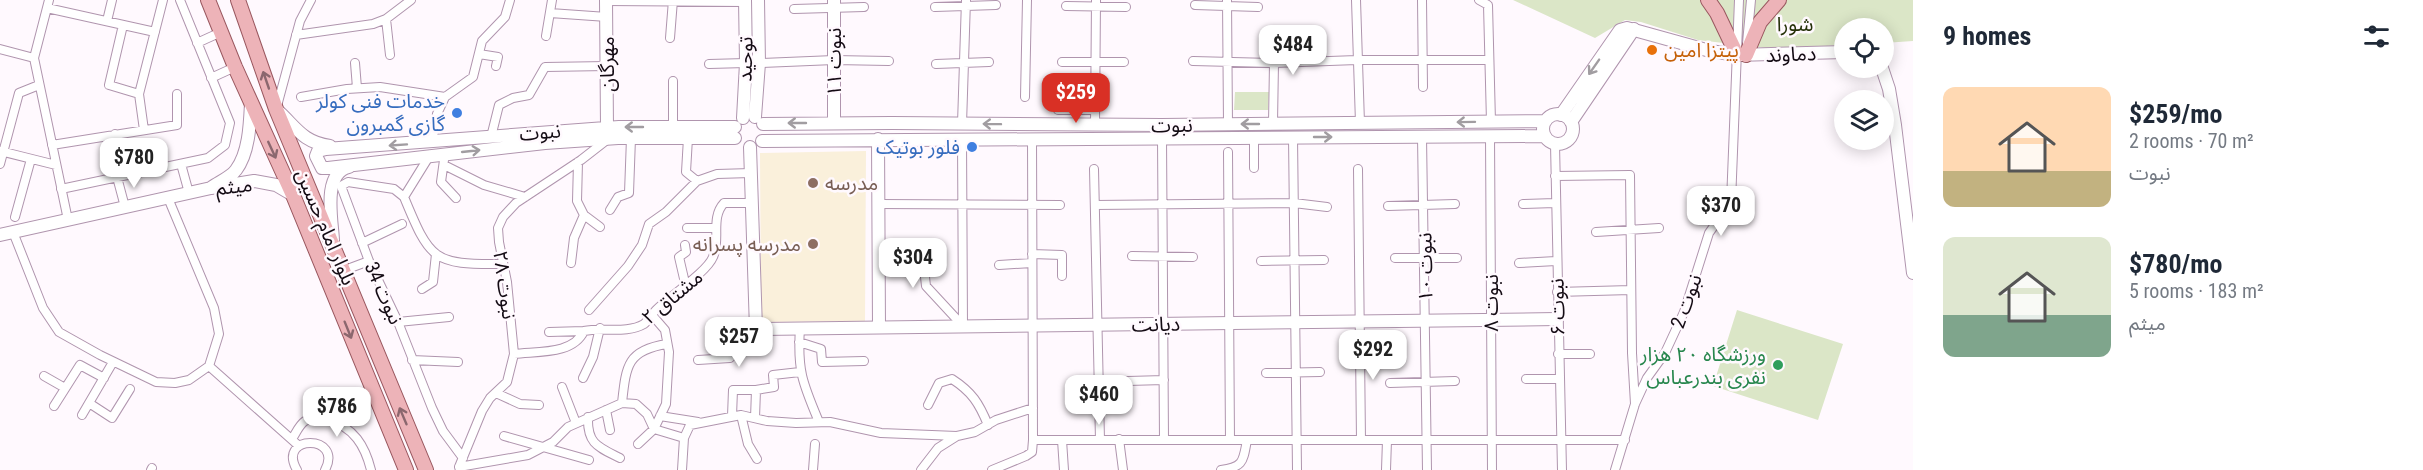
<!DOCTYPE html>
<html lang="en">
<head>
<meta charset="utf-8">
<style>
	body { margin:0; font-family:"Roboto Condensed","Noto Sans Arabic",sans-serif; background:#f2f2f3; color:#1f2937; height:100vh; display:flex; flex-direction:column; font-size:22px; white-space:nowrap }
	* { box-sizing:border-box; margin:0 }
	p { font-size:20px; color:#747a83 }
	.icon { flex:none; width:33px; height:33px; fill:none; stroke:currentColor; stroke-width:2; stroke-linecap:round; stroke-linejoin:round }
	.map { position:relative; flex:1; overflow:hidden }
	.side { display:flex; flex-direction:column; background:#fff; width:510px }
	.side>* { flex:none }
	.fabs { position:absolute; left:1834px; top:18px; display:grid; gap:12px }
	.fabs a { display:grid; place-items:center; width:60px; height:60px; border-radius:50%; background:#fff; box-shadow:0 3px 15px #0003; font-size:30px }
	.price { position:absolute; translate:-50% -51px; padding:0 14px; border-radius:12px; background:#fff; color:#222; font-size:20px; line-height:39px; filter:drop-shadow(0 2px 3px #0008) }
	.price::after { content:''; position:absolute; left:50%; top:36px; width:18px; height:14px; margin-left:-9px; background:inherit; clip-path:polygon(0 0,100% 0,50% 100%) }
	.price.active { background:#d93025; color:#fff }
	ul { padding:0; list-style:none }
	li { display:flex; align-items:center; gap:18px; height:150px; padding:0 30px }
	li span { display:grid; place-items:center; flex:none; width:168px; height:120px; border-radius:12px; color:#555 }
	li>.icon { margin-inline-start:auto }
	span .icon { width:72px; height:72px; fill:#fffc; stroke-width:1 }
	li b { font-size:26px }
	h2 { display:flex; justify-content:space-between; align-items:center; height:72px; padding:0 30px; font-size:26px }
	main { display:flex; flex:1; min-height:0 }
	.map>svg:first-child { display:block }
	.education { fill:#faf0db }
	.green { fill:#dbe6c7 }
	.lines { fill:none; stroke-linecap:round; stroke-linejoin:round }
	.street-casing { stroke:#b095ae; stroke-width:10 }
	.secondary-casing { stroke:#b095ae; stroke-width:14 }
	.primary-casing { stroke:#99575f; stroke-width:16 }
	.street { stroke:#fff; stroke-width:8 }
	.secondary { stroke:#fff; stroke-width:12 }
	.primary { stroke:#edb3b8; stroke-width:14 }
	.oneway { stroke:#a19da1 }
	.oneway2 { stroke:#8b676e }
	.food-dot { fill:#e8710a; stroke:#fff9fe; stroke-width:2 }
	.shop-dot { fill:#3f7fe0; stroke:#fff9fe; stroke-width:2 }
	.education-dot { fill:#8d6e63; stroke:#fff9fe; stroke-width:2 }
	.leisure-dot { fill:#2e9e5b; stroke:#fff9fe; stroke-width:2 }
	.labels { text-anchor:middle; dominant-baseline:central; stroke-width:5; stroke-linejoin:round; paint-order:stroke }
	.park-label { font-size:20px; fill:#263209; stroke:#fff9fe }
	.food-label { font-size:20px; fill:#c56008; stroke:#fff9fe; text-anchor:start }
	.street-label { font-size:20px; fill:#140b14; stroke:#fff9fe }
	.shop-label { font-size:20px; fill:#366cbe; stroke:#fff9fe; text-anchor:end }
	.education-label { font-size:20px; fill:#785e54; stroke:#fff9fe; text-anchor:start }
	.leisure-label { font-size:20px; fill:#27864d; stroke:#fff9fe; text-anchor:end }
</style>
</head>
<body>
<main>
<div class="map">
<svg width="1913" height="470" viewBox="0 0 1913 470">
	<rect width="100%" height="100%" fill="#fff9fe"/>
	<path class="education" d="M866 151 865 321 761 322 760 153Z"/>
	<path class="green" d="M1513 0H1913V41L1884 43V28H1845V45L1774 49 1698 40 1641 22 1625 20 1595 38Z
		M1235 92H1269L1268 110H1234Z
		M1737 310 1843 344 1818 420 1713 386Z"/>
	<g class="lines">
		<defs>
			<path id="street" d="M49 0 34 58 68 220
				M1227 0 1228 124
				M1356 0 1360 123
				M1422 0 1423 87
				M1479 0 1488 5 1491 122
				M606 1 745 2
				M1195 5 1258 7
				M1066 6 1126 7
				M935 7 996 5
				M47 8 155 32
				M794 9 864 7
				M550 13 607 17
				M386 19 390 55
				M107 21 112 0
				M123 25 109 85 139 94
				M296 35 373 24 386 19 411 0
				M546 36 552 0
				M670 38 673 0
				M197 43 221 32
				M1747 43 1751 0
				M0 49 34 58
				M479 54 498 57 496 66
				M1193 61 1274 63 1357 60H1489
				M1062 62H1124
				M355 63 357 88
				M759 63 834 60 889 61
				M1290 63 1291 31
				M709 64 746 63
				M936 64 989 62
				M211 78 235 67
				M301 97 347 89 380 87 445 97
				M1025 97 1027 0
				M277 106 300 21 311 0
				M1058 110H1095
				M1273 123 1274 63
				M962 124 966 0
				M1095 125 1096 0
				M673 127V81
				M144 130 139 94 163 0
				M115 134 117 177 125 207
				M1490 136 1492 470
				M491 137 499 105 513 98 529 95 545 67 607 66
				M1293 137 1297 470
				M1422 137 1427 470
				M688 138 686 172 697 181
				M1162 138 1164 439
				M1254 138V168
				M962 139 963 326
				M432 142 437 114 445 97 473 77 482 41 505 17 510 0
				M1555 144 1562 470
				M52 145 177 125V94
				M0 151 56 165
				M1228 152 1230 440
				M430 155 404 197C430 260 433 265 502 264
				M444 160 441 182 456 198
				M578 162 577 201 584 215 600 227
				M0 164 19 93 39 85
				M181 164 189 193
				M444 165 484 185 525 197
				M1094 169 1100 440
				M1358 169 1361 440
				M1555 176 1630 175 1632 353 1635 404
				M61 189 208 158 225 145 230 123 180 0
				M404 197 394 189 348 182 341 186 369 261 398 322 432 408 443 431 463 458
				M879 204 1060 205
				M1523 204 1555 203
				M1095 205 1294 203 1327 207
				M1388 206 1455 204
				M610 210 618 197 629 193 631 138
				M15 217 31 159
				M687 228H716
				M13 232 43 308 59 332 100 355 156 382 175 383 189 380 209 366 219 334 214 308 168 198
				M1596 232 1659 228
				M362 243 402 224
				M879 244 885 247 889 261 920 263 924 268 926 286 963 326
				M685 245 686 252 679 257 685 283
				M1032 254 1062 255V276
				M1132 256 1193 257
				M1395 258H1457
				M1261 261 1324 260
				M571 263 574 238 584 215
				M1519 263 1556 261
				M999 265 1032 263
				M342 271 369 261
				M422 289 433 282 436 254
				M1557 292 1631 290
				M589 310 628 266 642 245 649 224 666 212 697 181 717 174 751 173
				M398 322 449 317
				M800 328C797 371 803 384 819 422
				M549 332 584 331
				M713 337 739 346
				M799 342 821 349 822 362 864 361
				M514 354C537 351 573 355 584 331 602 327 627 334 644 324 648 321 652 314 656 310 670 296 707 272 713 257 721 240 710 218 724 203H752
				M1558 354H1590
				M412 360 458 362
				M698 360 730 358 756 329
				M209 366 299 446
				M1266 373 1320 372
				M44 376 65 388
				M583 378 593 357 600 328
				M1526 379H1559
				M1128 381 1164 380
				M1390 383 1455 381
				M562 387 576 423
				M496 393 520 404 539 405
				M89 403 112 418 130 389
				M622 403C626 366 627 350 667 344
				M928 405 939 383 952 379C972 392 979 403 988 425
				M54 406 80 365 104 378
				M606 410 610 430
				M82 415 113 362
				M741 415 748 444 757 459
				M660 416 698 422
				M732 416 733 390H756
				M588 417C587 444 598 447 620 458
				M755 418 756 390 774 387 773 375 800 372
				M504 436 589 460
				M292 439C296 433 299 425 305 421 312 417 321 418 328 420 354 427 365 446 371 470
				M1119 439 1123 470
				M1033 440H1625
				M1062 440 1064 470
				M638 444 654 429 666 404 669 352 665 330 652 315
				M459 467 528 455 553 442 568 427 622 403 636 404 647 414 654 429 684 438
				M151 470 152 468
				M297 470C276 434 344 434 325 470
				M460 470 459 467 482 411 490 398 507 382 514 354 507 282 499 242 498 228 503 217 516 203 581 160 608 139
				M682 470 684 438 690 425 741 415 767 421 796 423 830 422 881 433 957 436
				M813 470 815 444
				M921 470 938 448 957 436 975 432 996 420 1033 408
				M992 470 1026 456 1032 452 1033 440 1032 138
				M1221 470C1244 467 1243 461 1247 440
				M1386 470 1387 440
				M1615 470 1635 404 1647 378 1665 353 1684 312 1709 233 1731 202 1739 0"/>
			<path id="secondary" d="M606 0 607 128
				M1882 68 1889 89 1895 125 1913 273
				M277 110C296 127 302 142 330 146
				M1543 129a15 15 0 1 1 30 0a15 15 0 1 1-30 0Z
				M1561 115 1620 30 1627 28 1710 51 1737 55 1845 52
				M755 117 759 63 758 0
				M743 118 746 63 745 0
				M1571 122 1634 29
				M834 123V0
				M763 124 892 123 1162 125 1545 121
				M735 127H619L326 149 318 151 316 156 322 168H328L545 143 618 138H735
				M878 139 879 327
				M762 141 1544 136
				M750 147 756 329 1557 319
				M212 187C219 182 231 177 236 170 249 153 250 124 251 103
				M0 235 211 188 254 181 276 185 293 195
				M333 240C332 220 322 173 349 167"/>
			<path id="primary" d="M208 0 235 67 293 195 406 470
				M238 0 276 109 426 470
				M1708 0 1717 13 1737 55
				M1746 55 1760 22 1779 0"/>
		</defs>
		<use href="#street" class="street-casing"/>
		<use href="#secondary" class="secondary-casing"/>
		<use href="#primary" class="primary-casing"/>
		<use href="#street" class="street"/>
		<use href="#secondary" class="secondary"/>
		<use href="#primary" class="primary"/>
	</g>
	<defs><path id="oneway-shaft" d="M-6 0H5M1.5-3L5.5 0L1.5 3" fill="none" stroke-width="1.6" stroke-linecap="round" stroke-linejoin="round" transform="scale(1.5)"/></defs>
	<g class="oneway">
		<use href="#oneway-shaft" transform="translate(1594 67) rotate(125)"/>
		<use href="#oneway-shaft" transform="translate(1466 122) rotate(179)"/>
		<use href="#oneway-shaft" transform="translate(797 123) rotate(180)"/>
		<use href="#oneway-shaft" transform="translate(992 124) rotate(-179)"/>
		<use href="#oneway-shaft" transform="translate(1250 124) rotate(180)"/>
		<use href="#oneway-shaft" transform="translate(634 127) rotate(180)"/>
		<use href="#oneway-shaft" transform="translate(1323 137)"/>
		<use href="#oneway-shaft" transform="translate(398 145) rotate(176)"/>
		<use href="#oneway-shaft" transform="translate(471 151) rotate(-6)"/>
	</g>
	<g class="oneway2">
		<use href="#oneway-shaft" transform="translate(266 80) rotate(-109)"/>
		<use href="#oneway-shaft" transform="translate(272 150) rotate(65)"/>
		<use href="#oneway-shaft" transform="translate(348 330) rotate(68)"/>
		<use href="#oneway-shaft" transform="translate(403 416) rotate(-113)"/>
	</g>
	<circle class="food-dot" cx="1652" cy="50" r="6"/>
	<g class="shop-dot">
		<circle cx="457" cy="113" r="6"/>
		<circle cx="972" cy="147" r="6"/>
	</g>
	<g class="education-dot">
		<circle cx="813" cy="183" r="6"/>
		<circle cx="813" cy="244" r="6"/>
	</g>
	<circle class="leisure-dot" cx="1778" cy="365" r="6"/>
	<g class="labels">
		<g class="park-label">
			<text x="1795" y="24">شورا</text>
		</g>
		<g class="food-label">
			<text x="1664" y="50">پیتزا امین</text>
		</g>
		<g class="street-label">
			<text transform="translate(1791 54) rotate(-2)">دماوند</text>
			<text transform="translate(745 59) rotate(-89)">توحید</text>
			<text transform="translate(834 62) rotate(-90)">نبوت ۱۱</text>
			<text transform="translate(607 64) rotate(-90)">مهرگان</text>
			<text transform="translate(1172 125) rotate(-1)">نبوت</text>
			<text transform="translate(540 132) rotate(-5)">نبوت</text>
			<text transform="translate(234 186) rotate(-6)">میثم</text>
			<text transform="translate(326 227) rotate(67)">بلوار امام حسین</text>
			<text transform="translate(1425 267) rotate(-91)">نبوت ۱۰</text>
			<text transform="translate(505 285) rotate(82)">نبوت ۲۸</text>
			<text transform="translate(384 293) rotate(66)">نبوت 34</text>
			<text transform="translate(672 297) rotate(-40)">مشتاق ۲</text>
			<text transform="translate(1686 301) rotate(-70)">نبوت 2</text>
			<text transform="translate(1491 303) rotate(-90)">نبوت ۸</text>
			<text transform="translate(1557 307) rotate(-91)">نبوت ۶</text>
			<text transform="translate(1156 324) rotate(-1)">دیانت</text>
		</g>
		<g class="shop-label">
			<text x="445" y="101">خدمات فنی کولر<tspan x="445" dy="23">گازی گمبرون</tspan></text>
			<text x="960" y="147">فلور بوتیک</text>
		</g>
		<g class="education-label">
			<text x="825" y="183">مدرسه</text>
			<text x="801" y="244" text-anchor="end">مدرسه پسرانه</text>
		</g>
		<g class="leisure-label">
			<text x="1766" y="354">ورزشگاه ۲۰ هزار<tspan x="1766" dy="23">نفری بندرعباس</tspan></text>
		</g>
	</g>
</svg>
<div class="fabs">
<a><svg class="icon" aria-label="locate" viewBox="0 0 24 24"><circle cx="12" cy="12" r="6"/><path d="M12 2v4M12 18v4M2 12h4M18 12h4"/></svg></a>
<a><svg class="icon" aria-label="layers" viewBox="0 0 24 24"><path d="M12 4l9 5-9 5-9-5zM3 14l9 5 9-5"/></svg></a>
</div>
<b class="price" style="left:1293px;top:76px">$484</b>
<b class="price active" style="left:1076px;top:124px">$259</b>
<b class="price" style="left:134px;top:189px">$780</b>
<b class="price" style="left:1721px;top:237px">$370</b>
<b class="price" style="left:913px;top:289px">$304</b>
<b class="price" style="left:739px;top:368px">$257</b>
<b class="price" style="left:1373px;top:381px">$292</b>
<b class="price" style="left:1099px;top:426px">$460</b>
<b class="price" style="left:337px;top:438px">$786</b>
</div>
<section class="side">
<h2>9 homes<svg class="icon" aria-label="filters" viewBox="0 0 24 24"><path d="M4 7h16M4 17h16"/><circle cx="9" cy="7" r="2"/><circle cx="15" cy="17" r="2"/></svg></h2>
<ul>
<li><span style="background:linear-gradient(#ffd9b3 70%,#c2b280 0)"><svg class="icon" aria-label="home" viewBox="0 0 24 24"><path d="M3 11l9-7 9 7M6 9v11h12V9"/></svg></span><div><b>$259/mo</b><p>2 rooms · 70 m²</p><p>نبوت</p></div></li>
<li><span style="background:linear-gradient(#dfe7d0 65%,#7fa58c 0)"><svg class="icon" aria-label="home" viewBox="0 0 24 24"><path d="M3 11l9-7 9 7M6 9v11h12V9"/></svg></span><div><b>$780/mo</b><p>5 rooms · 183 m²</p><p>میثم</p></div></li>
</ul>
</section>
</main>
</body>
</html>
